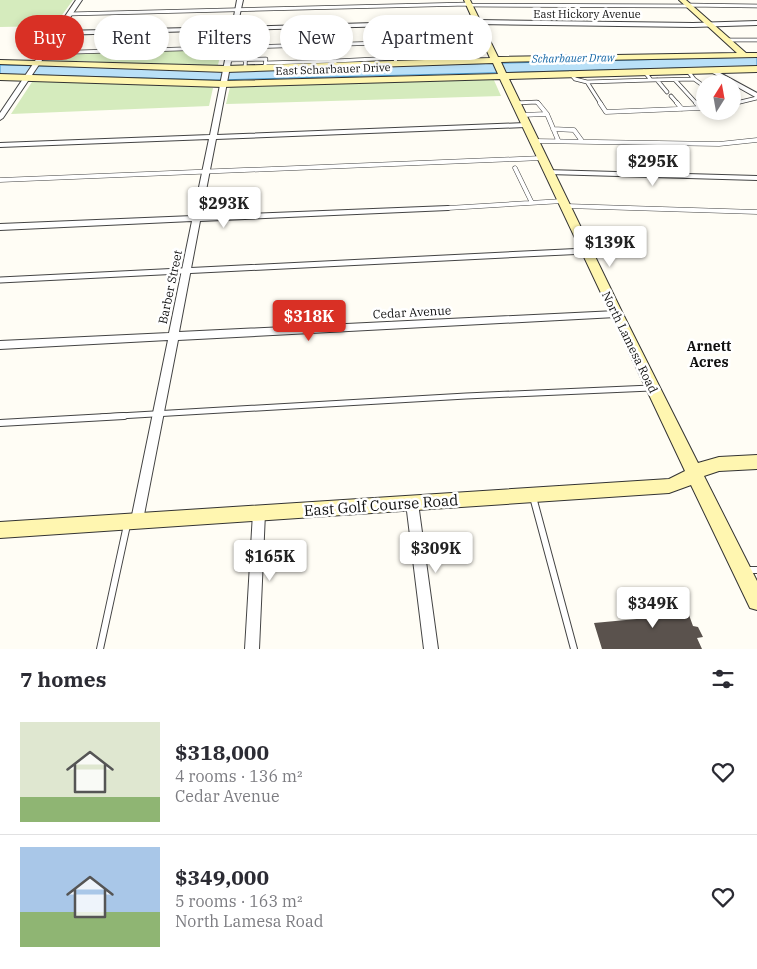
<!DOCTYPE html>
<html lang="en">
<head>
<meta charset="utf-8">
<style>
	body { margin:0; font-family:"IBM Plex Serif",serif; background:#f2f2f3; color:#2b2b33; height:100vh; display:flex; flex-direction:column; font-size:19px; white-space:nowrap }
	* { box-sizing:border-box; margin:0 }
	p { font-size:16px; color:#7c7c81 }
	.icon { flex:none; width:28px; height:28px; fill:none; stroke:currentColor; stroke-width:2; stroke-linecap:round; stroke-linejoin:round }
	.map { position:relative; height:649px; overflow:hidden }
	.drawer { display:flex; flex-direction:column; background:#fff; flex:1 }
	.drawer>* { flex:none }
	.guide { position:absolute; left:15px; top:15px; width:500px; height:45px; display:flex; gap:10px }
	.needle { width:32px; rotate:11deg }
	.controls { position:absolute; left:696px; top:75px; display:grid; gap:10px }
	.controls a { display:grid; place-items:center; width:45px; height:45px; border-radius:50%; background:#fff; box-shadow:0 2px 8px #0003; font-size:25px }
	.price { position:absolute; translate:-50% -42px; padding:0 11px; border-radius:5px; background:#fff; color:#222; font-size:16px; line-height:32px; filter:drop-shadow(0 1px 2px #0008) }
	.price::after { content:''; position:absolute; left:50%; top:30px; width:15px; height:11px; margin-left:-8px; background:inherit; clip-path:polygon(0 0,100% 0,50% 100%) }
	.price.active { background:#d93025; color:#fff }
	ul { padding:0; list-style:none }
	li { display:flex; align-items:center; gap:15px; height:125px; padding:0 20px }
	li+li { border-top:1px solid #e1e1e2 }
	li span { display:grid; place-items:center; flex:none; width:140px; height:100px; border-radius:0px; color:#555 }
	li>.icon { margin-inline-start:auto }
	span .icon { width:60px; height:60px; fill:#fffc; stroke-width:1 }
	li b { font-size:21px }
	h2 { display:flex; justify-content:space-between; align-items:center; height:60px; padding:0 20px; font-size:21px }
	.chip { padding:0 18px; border-radius:22px; background:#fff; box-shadow:0 2px 8px #0003; font-size:18px; line-height:45px }
	.chip.active { background:#d93025; color:#fff }
	.map>svg:first-child { display:block }
	.green { fill:#d5ebbd }
	.water { fill:#b9e0f7; stroke:#3f96cf }
	.building { fill:#5a524d }
	.lines { fill:none; stroke-linecap:round; stroke-linejoin:round }
	.lane-far3-casing { stroke:#444; stroke-width:4.5 }
	.lane-far2-casing { stroke:#444; stroke-width:5 }
	.lane-far1-casing { stroke:#444; stroke-width:7 }
	.lane-casing { stroke:#444; stroke-width:8 }
	.street-casing { stroke:#444; stroke-width:2 }
	.secondary-casing { stroke:#333; stroke-width:2 }
	.lane-far3 { stroke:#fff; stroke-width:3 }
	.lane-far2 { stroke:#fff; stroke-width:4 }
	.lane-far1 { stroke:#fff; stroke-width:5 }
	.lane { stroke:#fff; stroke-width:6 }
	.street { fill:#fff; fill-rule:evenodd }
	.secondary { fill:#fff6b0; fill-rule:evenodd }
	.labels { text-anchor:middle; dominant-baseline:central; stroke-width:5; stroke-linejoin:round; paint-order:stroke }
	.far-street-label { font-size:11px; fill:#111; stroke:#fff }
	.far-water-label { font-size:11px; font-style:italic; fill:#1768a6; stroke:#fff }
	.street-label { font-size:12px; fill:#111; stroke:#fff }
	.neighbourhood-label { font-size:14px; font-weight:bold; fill:#111; stroke:#fff }
	.near-street-label { font-size:15px; fill:#111; stroke:#fff }
</style>
</head>
<body>
<div class="map">
<svg width="757" height="649" viewBox="0 0 757 649">
	<rect width="100%" height="100%" fill="#fffdf5"/>
	<path class="green" d="M0 0H73L54 26 0 27Z
		M222 48 218 65 214 66 45 60 49 53Z
		M493 78 501 96 226 104 230 87Z
		M35 81 206 86 213 88 209 106 11 114 32 82Z"/>
	<path class="water" d="M757 57V66L216 80 0 74V65L218 70Z"/>
	<path class="building" d="M677 595 680 603 685 604 693 626 698 627 703 637 697 638 702 649H602L594 623 658 617 650 597Z"/>
	<g class="lines">
		<defs>
			<path id="lane-far3" d="M469 5 689 6
				M688 5 757 6
				M69 14 468 4
				M727 40H757
				M391 43 395 58 432 57
				M475 46H489
				M229 52 246 51 245 68
				M43 53 486 40
				M227 60 266 59 265 65
				M434 62 432 57 441 52 473 50 475 46H439
				M266 63 335 61
				M335 65V61L395 58 396 63
				M644 71 651 80 694 79 687 70
				M570 73 575 79 587 82
				M694 79 705 87
				M657 80 667 92
				M675 80 697 104
				M671 96 678 104
				M515 103 537 102 539 104
				M601 104 587 82 651 80
				M732 104 757 98"/>
			<path id="lane-far2" d="M515 103H519
				M600 103 606 112 701 108
				M677 103 682 109
				M696 103 701 108H705
				M732 104 737 103
				M547 114 558 140
				M521 115 547 114 538 103
				M553 129 574 130 582 141
				M534 141 719 144 757 140
				M515 168 532 203
				M0 180 542 158
				M566 206 757 212
				M448 208 563 201"/>
			<path id="lane-far1" d="M0 280 586 251
				M102 417 466 396 651 388"/>
			<path id="lane" d="M0 423 124 416
				M533 497 574 649
				M745 570H757
				M100 649 127 525"/>
			<path id="street" d="M76 0H82L61 31 232 27 237 0H243L237 27 477 20 693 23 757 21V25L693 27 477 24 237 30 217 135 525 123 528 125 525 127 216 139 201 216 448 206 452 208 448 210 200 221 179 332 616 311 621 314 616 317 178 340 143 520 142 524 137 526 132 524 131 520 168 340 0 349V341L169 333 192 221 0 230V224L193 216 209 139 0 147V143L210 135 231 30 59 35 3 118 0 120V113Z
				M711 68 757 93V98L709 71 708 70Z
				M546 170 757 176V180L549 174 545 172Z
				M412 497 416 499 418 503 438 649H424L406 503 408 499Z
				M259 507 264 509 265 513 259 649H245L253 513 254 509Z"/>
			<path id="secondary" d="M464 0H470L498 57 737 53 679 0H686L746 53H757V57L501 62 506 73 757 66V72L509 79 623 314 698 463 719 457 757 455V469L719 471 704 476 757 581V610L750 608 691 485 669 493 0 538V522L669 479 685 471 500 79 223 87 0 80V74L223 81 498 74 493 63 226 72 0 64V60L226 66 490 58Z"/>
		</defs>
		<use href="#lane-far3" class="lane-far3-casing"/>
		<use href="#lane-far2" class="lane-far2-casing"/>
		<use href="#lane-far1" class="lane-far1-casing"/>
		<use href="#lane" class="lane-casing"/>
		<use href="#street" class="street-casing"/>
		<use href="#secondary" class="secondary-casing"/>
		<use href="#lane-far3" class="lane-far3"/>
		<use href="#lane-far2" class="lane-far2"/>
		<use href="#lane-far1" class="lane-far1"/>
		<use href="#lane" class="lane"/>
		<use href="#street" class="street"/>
		<use href="#secondary" class="secondary"/>
	</g>
	<g class="labels">
		<g class="far-street-label">
			<text x="587" y="14">East Hickory Avenue</text>
			<text transform="translate(333 69) rotate(-2)">East Scharbauer Drive</text>
		</g>
		<g class="far-water-label">
			<text transform="translate(573 58) rotate(-1)">Scharbauer Draw</text>
		</g>
		<g class="street-label">
			<text transform="translate(170 287) rotate(-78)">Barber Street</text>
			<text transform="translate(412 312) rotate(-3)">Cedar Avenue</text>
			<text transform="translate(630 342) rotate(64)">North Lamesa Road</text>
		</g>
		<g class="neighbourhood-label">
			<text x="709" y="346">Arnett<tspan x="709" dy="16">Acres</tspan></text>
		</g>
		<g class="near-street-label">
			<text transform="translate(381 505) rotate(-4)">East Golf Course Road</text>
		</g>
	</g>
</svg>
<div class="controls">
<a><svg class="needle" viewBox="-14 -14 28 28"><path d="M0-13l5 13h-10z" fill="#e53935"/><path d="M0 13l5-13h-10z" fill="#7c7c81"/></svg></a>
</div>
<b class="price" style="left:653px;top:187px">$295K</b>
<b class="price" style="left:224px;top:229px">$293K</b>
<b class="price" style="left:610px;top:268px">$139K</b>
<b class="price active" style="left:309px;top:342px">$318K</b>
<b class="price" style="left:436px;top:574px">$309K</b>
<b class="price" style="left:270px;top:582px">$165K</b>
<b class="price" style="left:653px;top:629px">$349K</b>
<div class="guide">
<a class="chip active">Buy</a>
<a class="chip">Rent</a>
<a class="chip">Filters</a>
<a class="chip">New</a>
<a class="chip">Apartment</a>
</div>
</div>
<section class="drawer">
<h2>7 homes<svg class="icon" aria-label="filters" viewBox="0 0 24 24"><path d="M4 7h16M4 17h16"/><circle cx="9" cy="7" r="2"/><circle cx="15" cy="17" r="2"/></svg></h2>
<ul>
<li><span style="background:linear-gradient(#dfe7d0 75%,#8fb573 0)"><svg class="icon" aria-label="home" viewBox="0 0 24 24"><path d="M3 11l9-7 9 7M6 9v11h12V9"/></svg></span><div><b>$318,000</b><p>4 rooms · 136 m²</p><p>Cedar Avenue</p></div><svg class="icon" aria-label="heart" viewBox="0 0 24 24"><path d="M12 20l-8-8c-3-5 5-10 8-4 3-6 11-1 8 4z"/></svg></li>
<li><span style="background:linear-gradient(#a9c7e8 65%,#8fb573 0)"><svg class="icon" aria-label="home" viewBox="0 0 24 24"><path d="M3 11l9-7 9 7M6 9v11h12V9"/></svg></span><div><b>$349,000</b><p>5 rooms · 163 m²</p><p>North Lamesa Road</p></div><svg class="icon" aria-label="heart" viewBox="0 0 24 24"><path d="M12 20l-8-8c-3-5 5-10 8-4 3-6 11-1 8 4z"/></svg></li>
</ul>
</section>
</body>
</html>
